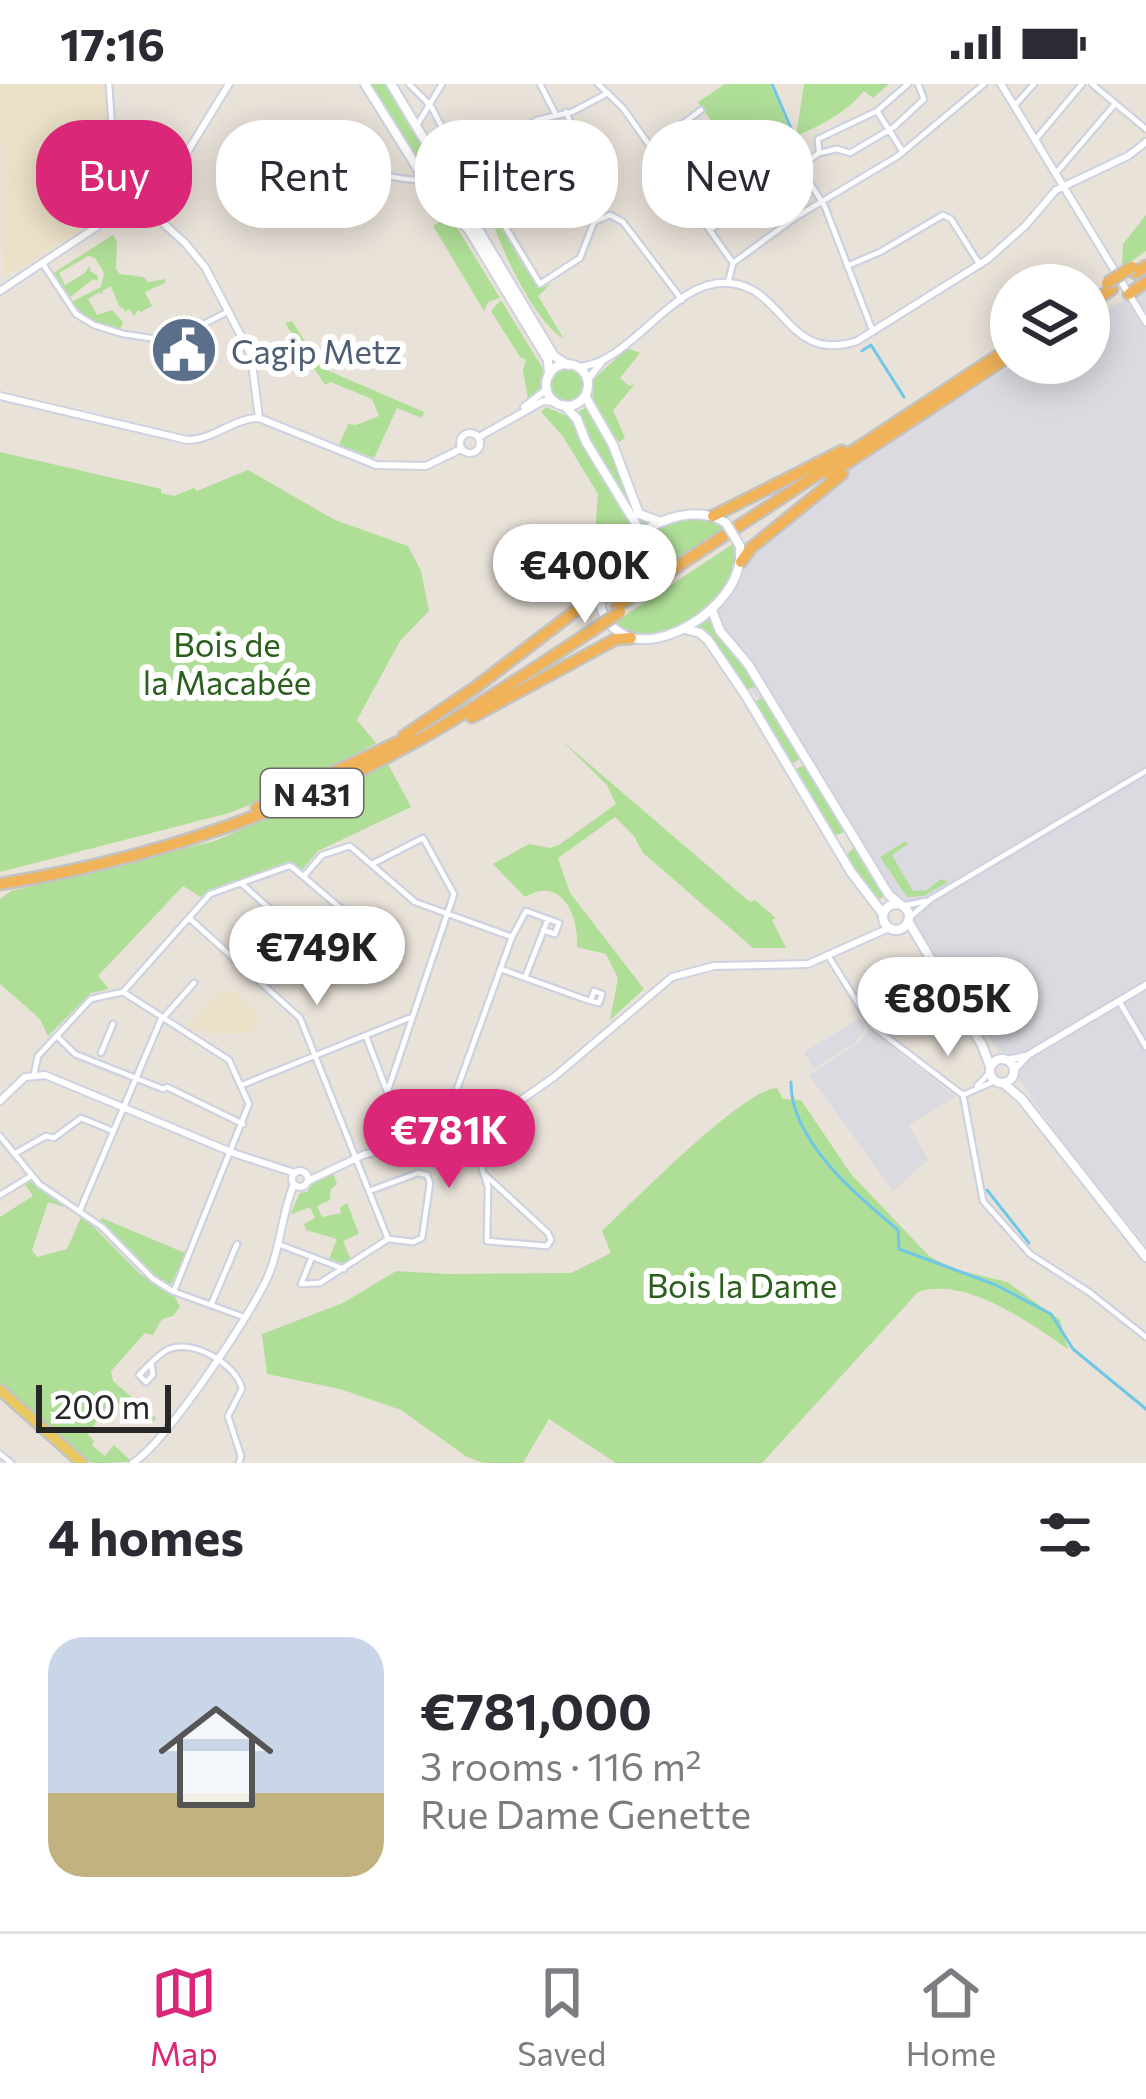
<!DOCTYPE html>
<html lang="en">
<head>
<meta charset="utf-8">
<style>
	body { margin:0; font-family:Commissioner,sans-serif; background:#f2f2f3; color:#2b2b33; height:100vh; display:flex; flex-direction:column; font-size:45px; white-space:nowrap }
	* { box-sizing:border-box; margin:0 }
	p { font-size:39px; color:#7c7c81 }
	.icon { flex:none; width:66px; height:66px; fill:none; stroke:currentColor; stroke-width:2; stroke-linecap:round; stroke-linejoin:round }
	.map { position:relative; height:1379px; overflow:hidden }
	.sheet { display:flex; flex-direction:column; background:#fff; flex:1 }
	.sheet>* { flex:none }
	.top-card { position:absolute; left:36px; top:36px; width:1074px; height:108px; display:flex; gap:24px }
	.fabs { position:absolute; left:990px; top:180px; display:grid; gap:24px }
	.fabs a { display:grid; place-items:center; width:120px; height:120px; border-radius:50%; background:#fff; box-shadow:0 6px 30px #0003; font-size:60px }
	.scale { position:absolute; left:36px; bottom:30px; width:135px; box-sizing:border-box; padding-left:12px; border:6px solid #272727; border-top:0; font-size:33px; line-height:42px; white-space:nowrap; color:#272727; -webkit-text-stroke:9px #fff; paint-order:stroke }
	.price { position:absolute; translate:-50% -102px; padding:0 27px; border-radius:42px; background:#fff; color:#222; font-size:39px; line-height:78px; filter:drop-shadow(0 3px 6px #0008) }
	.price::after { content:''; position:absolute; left:50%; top:72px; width:36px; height:27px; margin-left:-18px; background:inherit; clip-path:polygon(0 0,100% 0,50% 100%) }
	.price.on { background:#db2777; color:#fff }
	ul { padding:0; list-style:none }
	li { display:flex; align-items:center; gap:36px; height:300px; padding:0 48px }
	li+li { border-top:3px solid #e1e1e2 }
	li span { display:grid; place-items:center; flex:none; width:336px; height:240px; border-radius:36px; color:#555 }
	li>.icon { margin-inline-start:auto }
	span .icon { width:144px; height:144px; fill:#fffc; stroke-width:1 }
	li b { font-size:51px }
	h2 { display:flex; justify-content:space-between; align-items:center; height:144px; padding:0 48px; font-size:51px }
	.chip { padding:0 42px; border-radius:48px; background:#fff; box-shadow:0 6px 30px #0003; font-size:42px; line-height:108px }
	.chip.on { background:#db2777; color:#fff }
	.status { display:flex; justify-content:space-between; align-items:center; height:84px; padding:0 60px; background:#fff; direction:ltr }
	.status svg { height:33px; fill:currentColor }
	.tabs { display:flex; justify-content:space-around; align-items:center; height:168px; border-top:3px solid #e1e1e2; background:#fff; font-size:33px; color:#7c7c81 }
	.tabs a { display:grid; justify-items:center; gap:6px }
	.tabs .on { color:#db2777 }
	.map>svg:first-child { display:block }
	.industrial { fill:#dcdae1 }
	.education { fill:#ebe0c8 }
	.green { fill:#afde97 }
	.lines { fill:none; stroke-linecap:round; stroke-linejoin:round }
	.stream { stroke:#6fc7e8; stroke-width:3 }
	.minor-casing { stroke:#ced2e0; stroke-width:9 }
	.tertiary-casing { stroke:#ced2e0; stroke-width:10 }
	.secondary-casing { stroke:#ced2e0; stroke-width:12 }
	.primary-casing { stroke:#c3c3c3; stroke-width:14 }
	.trunk-casing { stroke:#c3c3c3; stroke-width:15 }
	.minor { stroke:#fff; stroke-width:4.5 }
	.tertiary { stroke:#fff; stroke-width:6 }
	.secondary { stroke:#fff; stroke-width:8 }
	.primary { stroke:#e9c95e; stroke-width:9 }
	.trunk { stroke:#f0b35a; stroke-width:10 }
	.secondary-bridge-casing { stroke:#ced2e0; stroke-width:12; stroke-linecap:butt }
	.trunk-bridge-casing { stroke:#c3c3c3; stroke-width:15; stroke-linecap:butt }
	.secondary-bridge { stroke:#fff; stroke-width:8 }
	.trunk-bridge { stroke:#f0b35a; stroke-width:10 }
	.labels { text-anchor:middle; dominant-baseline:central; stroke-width:12; stroke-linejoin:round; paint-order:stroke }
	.shield { fill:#fff; stroke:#686868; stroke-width:3 }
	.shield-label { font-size:30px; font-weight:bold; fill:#272727 }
	.service-label { font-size:33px; fill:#4e5e75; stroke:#fff; text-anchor:start }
	.park-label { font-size:33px; fill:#2a5f1c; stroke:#fff }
</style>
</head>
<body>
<div class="status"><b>17:16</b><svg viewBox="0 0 49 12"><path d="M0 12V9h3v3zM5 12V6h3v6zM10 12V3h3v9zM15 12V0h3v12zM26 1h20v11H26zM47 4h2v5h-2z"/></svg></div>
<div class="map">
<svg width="1146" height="1379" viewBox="0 0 1146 1379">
	<rect width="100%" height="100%" fill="#e9e2d9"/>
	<path class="industrial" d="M1146 202V1162L1060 1055 701 533 712 525 751 464 852 382 892 352 1017 279H1089V237Z
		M860 934 866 944 855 959 813 985 804 968Z
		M869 946 956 1013 909 1041 928 1076 893 1107 809 991 858 959Z"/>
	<path class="education" d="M0 0H105L110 81 102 92 112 101 114 128 3 193Z
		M221 905 239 910 255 927 259 937 250 949 218 951 186 944Z"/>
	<path class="green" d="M368 0H388L433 78 419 82Z
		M725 0H770L789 44 740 79 698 18Z
		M804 0H889L873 14 864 7C847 28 822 41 796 52Z
		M486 117 536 200 541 204 551 200 538 212 564 255C531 235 495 153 486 117Z
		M1146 131V167L1122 184 1123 160Z
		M445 134 456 142 500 214 488 218 484 227 433 142Z
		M113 151 117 158 116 185 120 190 144 193 148 198 165 195V199L145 208 152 222 141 228 138 226 134 232 129 225 123 229 125 226 119 222 111 202 102 207 103 211 100 208 88 215 97 231 112 226 123 238 120 246 90 236 71 218 101 203 104 189 95 174 88 172 59 189 65 201 85 189 90 181V187L98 192 97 197 93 195 69 214 52 190Z
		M501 216 543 285 540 306 528 315 523 286 526 276 520 273 491 227Z
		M292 237 322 284 424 328 422 334 397 324 374 374 339 361 348 340 356 341 379 332 372 315 331 298 325 301 285 239Z
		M627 264 640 269 620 294 629 302 635 300 613 326 625 354 619 358 592 319 594 295Z
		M550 301a17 17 0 1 1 34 0a17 17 0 1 1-34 0Z
		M546 323 574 335 633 441V449L615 466 600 467 594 459 598 410 562 351 541 328Z
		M587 323 609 358 634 427 648 439 641 442 586 353 576 329Z
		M0 368 161 405V409L174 412 194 404 197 407 248 386 335 436 408 462 421 487 429 527 400 557 357 636 376 659 286 707 229 729 0 788Z
		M690 434 717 438 724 445 606 521C602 473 649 445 690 434Z
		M733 460C750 511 658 576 615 538Z
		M709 533 758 601 745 607 696 545Z
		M765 612 802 673 789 683 752 620Z
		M560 655 750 818 755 816 776 834 772 836 786 864H753L643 769 634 752 615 733 558 774 570 809 644 905 610 936 618 894 606 870 577 863C579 832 562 791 525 813L493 780 529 760 550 764 559 761 616 720 607 701Z
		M388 680 411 723 318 767 302 786 293 778 219 802 201 813 183 802 98 892 109 905 91 909 48 952 40 935 0 900V815L11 807 215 757Z
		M802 682 810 685 847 747 832 753 795 693 796 685Z
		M906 757 908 760 892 771 913 807 927 806 941 795 948 798 924 812 907 813 880 773Z
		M855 762 886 811 878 816 845 773Z
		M777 1004 783 1015 801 1016 851 1090 929 1172 954 1185 1007 1198 1060 1236 1068 1265C1030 1239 966 1192 918 1208L762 1379H616L549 1335 523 1379H484L467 1373 401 1326 340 1305 267 1290 262 1250 343 1219 396 1187 447 1190 571 1189 611 1169 602 1147C633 1118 743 1005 777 1004Z
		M333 1089 337 1100 331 1105 330 1116 317 1122 322 1133 341 1129 340 1124 347 1119 359 1150 343 1157 351 1176 340 1181 329 1175 337 1155 306 1146 304 1140 315 1134 310 1123 290 1131 300 1109 307 1108 315 1096Z
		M29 1096 50 1113 77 1127 48 1118 32 1166 37 1173 67 1165 82 1131 141 1191 173 1209 180 1223 173 1232 162 1235 153 1251 145 1249 111 1287 113 1297 156 1334 152 1339 123 1314 118 1320 112 1315 88 1350 94 1357 92 1361 105 1372 114 1361 131 1377C121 1379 103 1379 93 1379 72 1373 16 1316 0 1298V1133L33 1112 24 1099Z
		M102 1134 185 1169 172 1199 167 1201 146 1187 99 1137Z"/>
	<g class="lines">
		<path class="stream" d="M772 0 793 49
			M862 267 871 261 904 313
			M791 998C790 1056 857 1112 898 1146L899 1165 996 1201 1051 1230 1073 1265 1146 1325
			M987 1106 1029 1159"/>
		<defs>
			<path id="minor" d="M109 0 115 88 138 116
				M409 0 431 22 448 55 472 77
				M540 0 555 29
				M598 0 623 24 733 179
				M1092 0 1146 45
				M1016 20 1034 0
				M877 27 903 68
				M566 28 582 66
				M417 41 442 0
				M1036 55 1082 0
				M650 64 701 26
				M819 69 818 55 877 27 908 0
				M462 80 484 108 540 200 580 174 594 138 610 131 623 138 682 216
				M799 81 825 123 873 248
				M442 86 478 75 537 36 572 28 608 9
				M1056 89 1115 20
				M447 90 456 87 469 94
				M242 128C252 114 268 83 285 78 314 68 387 98 425 96
				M710 146 819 69 837 65 850 69 894 43 924 15 918 0
				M43 180 76 230 94 241 123 250 171 257 229 227
				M847 182 880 168 943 131 951 135 980 181
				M728 199 733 179 796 133 898 72 984 0
				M372 780 423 754 454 810 388 1006
				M304 792 322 771 350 762 415 818 512 853 457 1005 466 1040
				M903 822 926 817
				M189 834 300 934 388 1155
				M909 834 931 815 1146 687
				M512 853 526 827 559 839 555 850 543 846
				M829 873 872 942 963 1011 983 1117 1030 1170 1089 1208 1146 1253
				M501 885 587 916 599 919 602 910 594 907 591 916
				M526 891 548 835
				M123 908 229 976 249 1020 174 1207
				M1119 917 1146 963
				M163 934 194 899
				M57 952 75 970 163 1005 167 1003 243 1040
				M366 952 391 1018
				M101 969 113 940
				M34 990 38 972 91 915 123 908 210 810 289 782 292 783 365 845 366 856 324 874 241 799
				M242 1001 409 934
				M977 1002 990 988
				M963 1011 995 997
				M468 1041 488 1103 487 1157 547 1162 551 1156 548 1149 483 1089
				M0 1052 39 1100 102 1143 152 1194 172 1207 244 1233
				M14 1070 46 1052 54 1054 81 1034 113 1047
				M0 1111 31 1092
				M80 1126 162 933
				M278 1160 344 1185
				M312 1173 301 1200 320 1199 388 1155 413 1158 422 1154 430 1099 427 1091 418 1089 369 1107
				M211 1221 237 1160
				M151 1279 153 1291 146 1298 139 1291C148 1282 158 1270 169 1265 194 1255 237 1281 242 1305L228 1332 241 1372 239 1379
				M0 1370 11 1379"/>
			<path id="tertiary" d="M1001 0 1146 238
				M138 116 185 159 205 183 251 271 259 334
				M0 207 146 110 183 75 229 0
				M577 283C632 281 672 193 730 199 785 204 787 280 857 257L988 175 1025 142 1056 106 1128 72 1146 58
				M587 297 603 276
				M0 312 187 356C214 356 233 334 259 334L376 381 426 382 461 365
				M524 323 547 305
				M460 359a10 10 0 1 1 20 0a10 10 0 1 1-20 0Z
				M479 353 543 317 554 318
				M1007 976 1025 972
				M1014 986 1028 971 1146 901
				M0 1017 25 993 45 991 236 1070 295 1089
				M292 1095a8 8 0 1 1 16 0a8 8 0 1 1-16 0Z
				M308 1097 363 1071 469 1041 514 1021 554 993 672 893 714 882 808 880 889 844
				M133 1379C166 1358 254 1227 269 1190 281 1161 282 1128 294 1100"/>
			<path id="secondary" d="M365 0 436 114 469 146 548 276 549 291
				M391 0 554 272 568 281
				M546 301a21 21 0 1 1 42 0a21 21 0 1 1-42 0Z
				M585 312 613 361 639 430 661 438
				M565 322 577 335 586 358 636 440 638 451
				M726 439C682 411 612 456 601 504 598 516 601 529 609 539 634 569 676 552 702 533 725 515 743 492 740 462
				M712 526 720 547 748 580 889 811 901 821
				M685 545 700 549 708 556 746 612 851 788 883 830
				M883 833a13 13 0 1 1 26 0a13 13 0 1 1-26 0Z
				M908 837 982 961 990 982
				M990 987a12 12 0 1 1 24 0a12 12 0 1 1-24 0Z
				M1003 999 1021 1014 1146 1173"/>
			<path id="primary" d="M0 1306 82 1379"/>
			<path id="trunk" d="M1135 189 1146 182
				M1129 210 1146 198
				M1089 220 1112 205
				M829 391 1011 271
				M713 432 842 367
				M741 478 751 464 842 390
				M617 522 1011 263
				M472 633 616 555 631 554
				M404 652 476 603 600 508
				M257 724 409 653
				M0 800C148 776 291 728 422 654 481 621 536 583 593 546"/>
		</defs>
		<use href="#minor" class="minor-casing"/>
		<use href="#tertiary" class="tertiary-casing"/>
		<use href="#secondary" class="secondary-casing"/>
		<use href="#primary" class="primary-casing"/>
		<use href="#trunk" class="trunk-casing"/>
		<use href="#minor" class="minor"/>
		<use href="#tertiary" class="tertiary"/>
		<use href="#secondary" class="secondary"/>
		<use href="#primary" class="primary"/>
		<use href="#trunk" class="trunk"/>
		<defs>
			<path id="secondary-bridge" d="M726 439 740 462"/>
			<path id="trunk-bridge" d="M1107 199 1132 183
				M593 546 620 528"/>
		</defs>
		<use href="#secondary-bridge" class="secondary-bridge-casing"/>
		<use href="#trunk-bridge" class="trunk-bridge-casing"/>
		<use href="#secondary-bridge" class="secondary-bridge"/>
		<use href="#trunk-bridge" class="trunk-bridge"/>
	</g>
	<defs>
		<symbol id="civic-disc" viewBox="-11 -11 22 22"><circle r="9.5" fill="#5c6f8a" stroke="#fff"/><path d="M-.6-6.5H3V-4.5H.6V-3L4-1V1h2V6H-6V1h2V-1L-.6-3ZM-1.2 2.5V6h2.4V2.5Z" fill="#fff"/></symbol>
	</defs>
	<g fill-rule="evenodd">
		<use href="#civic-disc" x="146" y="228" width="76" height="76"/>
	</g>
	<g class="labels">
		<rect class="shield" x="261" y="685" width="102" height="48" rx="9"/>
		<g class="shield-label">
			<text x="312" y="709">N 431</text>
		</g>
		<g class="service-label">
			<text x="231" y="266">Cagip Metz</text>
		</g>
		<g class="park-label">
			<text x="227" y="559">Bois de<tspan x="227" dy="38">la Macabée</tspan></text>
			<text x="742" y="1200">Bois la Dame</text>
		</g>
	</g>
</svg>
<div class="fabs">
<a><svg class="icon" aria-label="layers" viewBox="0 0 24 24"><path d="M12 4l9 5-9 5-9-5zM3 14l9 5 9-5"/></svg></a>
</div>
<div class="scale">200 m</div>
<b class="price" style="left:585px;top:542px">€400K</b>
<b class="price" style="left:317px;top:924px">€749K</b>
<b class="price" style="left:948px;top:975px">€805K</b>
<b class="price on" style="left:449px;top:1107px">€781K</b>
<div class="top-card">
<a class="chip on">Buy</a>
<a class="chip">Rent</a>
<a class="chip">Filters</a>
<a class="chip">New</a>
</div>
</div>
<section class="sheet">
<h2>4 homes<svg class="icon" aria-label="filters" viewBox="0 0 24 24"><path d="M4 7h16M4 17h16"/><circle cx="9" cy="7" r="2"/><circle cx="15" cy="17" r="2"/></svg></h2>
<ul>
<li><span style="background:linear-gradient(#c9d6e8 65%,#c2b280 0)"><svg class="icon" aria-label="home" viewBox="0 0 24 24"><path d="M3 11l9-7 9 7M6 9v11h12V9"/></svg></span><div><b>€781,000</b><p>3 rooms · 116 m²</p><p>Rue Dame Genette</p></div></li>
</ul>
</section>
<nav class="tabs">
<a class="on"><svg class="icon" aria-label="map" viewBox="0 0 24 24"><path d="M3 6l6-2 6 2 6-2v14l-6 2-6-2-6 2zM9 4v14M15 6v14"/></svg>Map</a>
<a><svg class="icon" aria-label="saved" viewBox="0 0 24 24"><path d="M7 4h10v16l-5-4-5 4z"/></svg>Saved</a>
<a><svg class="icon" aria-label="home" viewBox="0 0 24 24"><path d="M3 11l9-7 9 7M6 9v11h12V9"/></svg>Home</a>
</nav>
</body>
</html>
